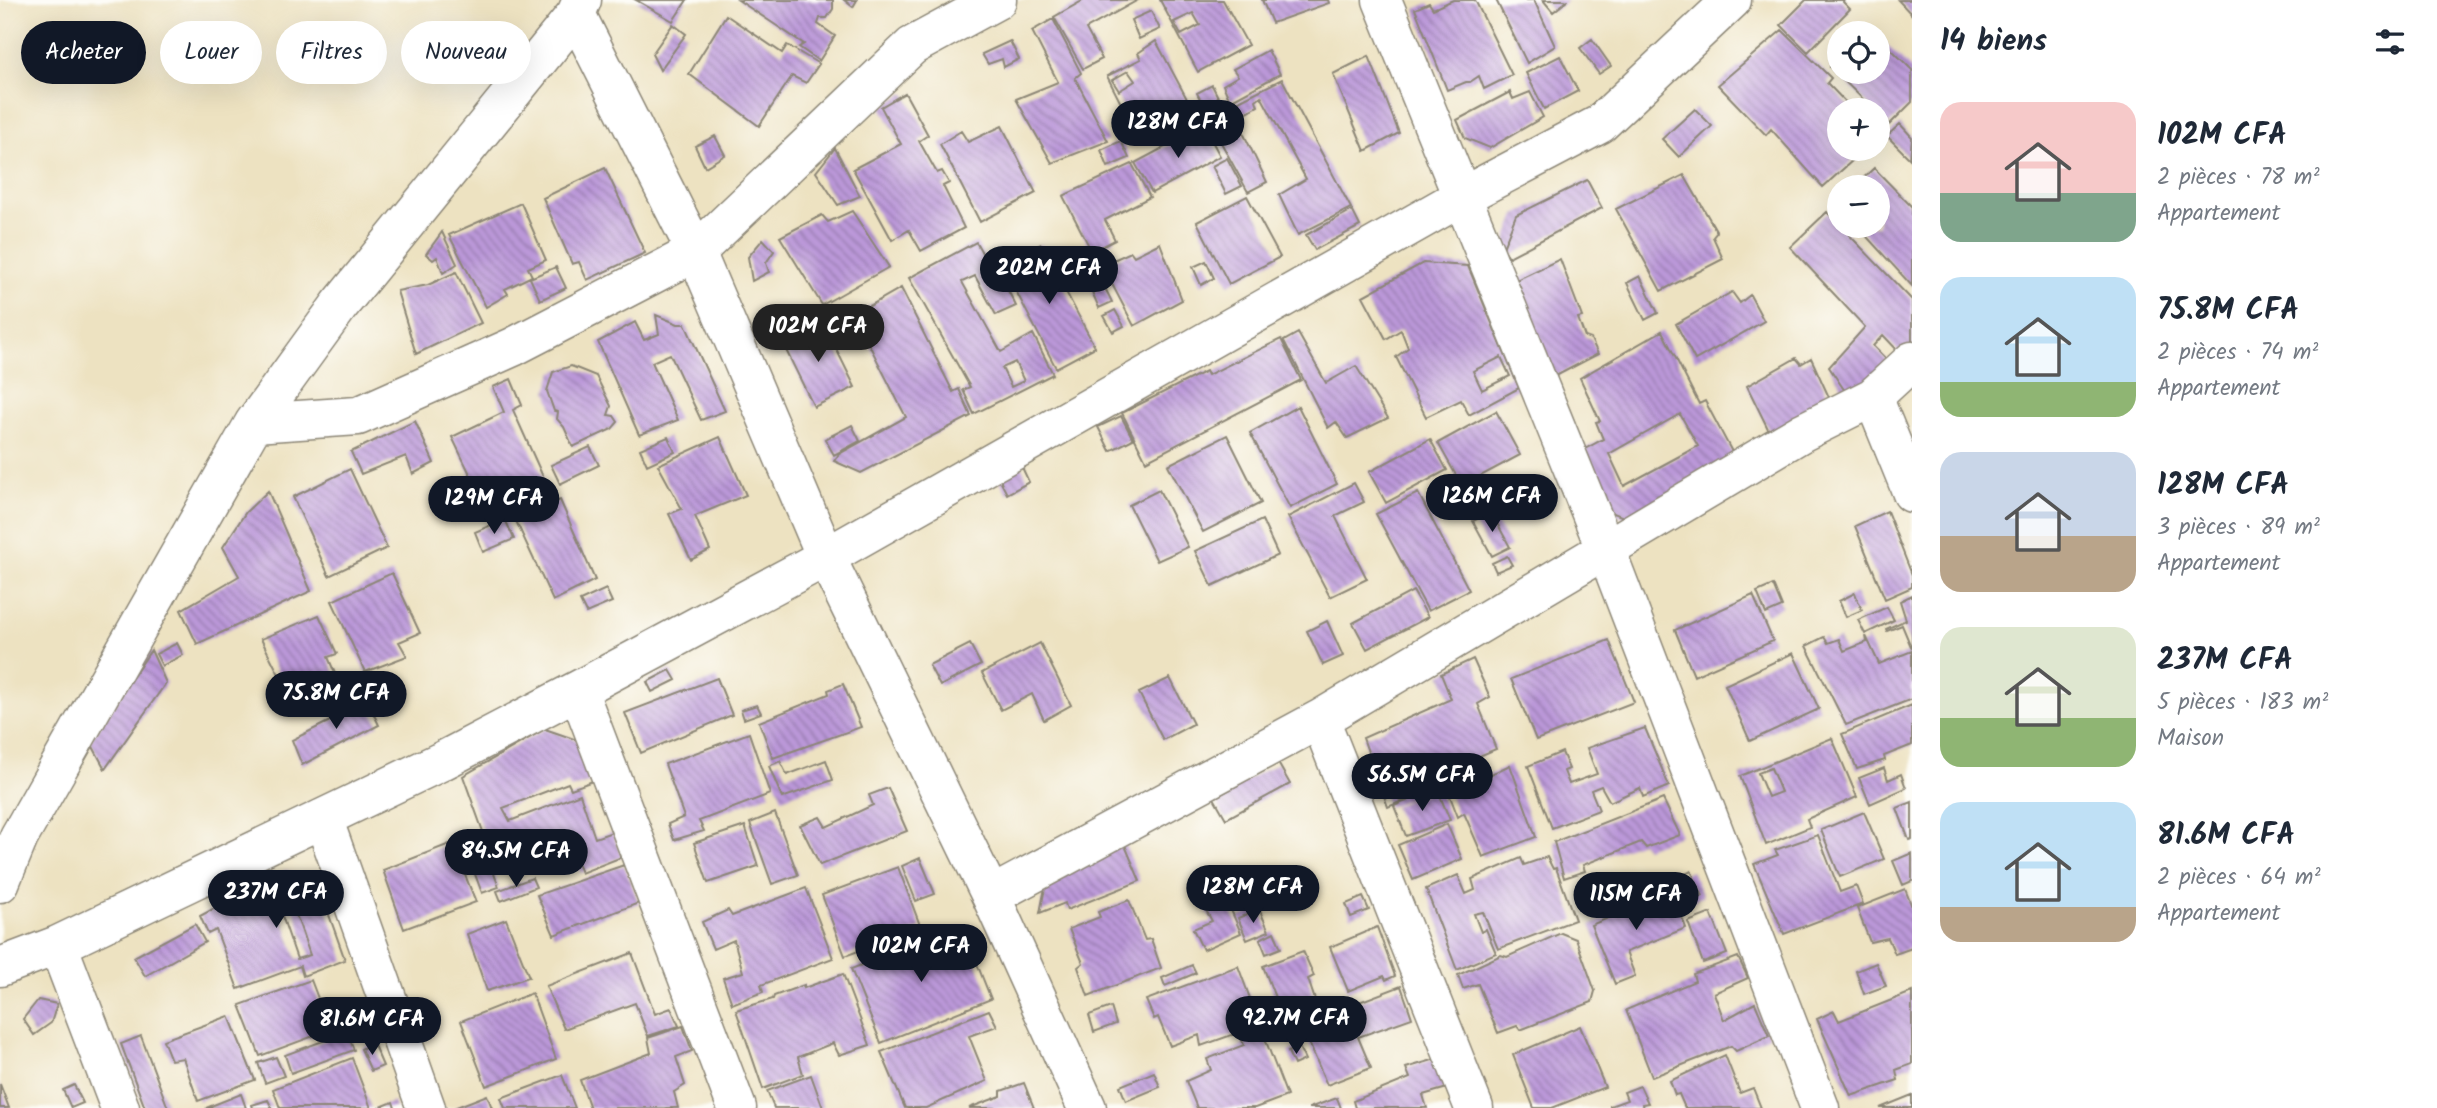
<!DOCTYPE html>
<html lang="fr">
<head>
<meta charset="utf-8">
<style>
	body { margin:0; font-family:Kalam,sans-serif; background:#f6f6f7; color:#1f2937; height:100vh; display:flex; flex-direction:column; font-size:26px; white-space:nowrap }
	* { box-sizing:border-box; margin:0 }
	p { font-size:23px; color:#747a83 }
	.icon { flex:none; width:38px; height:38px; fill:none; stroke:currentColor; stroke-width:2; stroke-linecap:round; stroke-linejoin:round }
	.map { position:relative; flex:1; overflow:hidden }
	.drawer { display:flex; flex-direction:column; background:#fff; width:525px }
	.drawer>* { flex:none }
	.guide { position:absolute; left:21px; top:21px; width:665px; height:63px; display:flex; gap:14px }
	.buttons { position:absolute; left:1827px; top:21px; display:grid; gap:14px }
	.buttons a { display:grid; place-items:center; width:63px; height:63px; border-radius:50%; background:#fff; box-shadow:0 7px 28px #0002; font-size:35px }
	.price { position:absolute; translate:-50% -60px; padding:0 16px; border-radius:24px; background:#111827; color:#fff; font-size:23px; line-height:46px; filter:drop-shadow(0 2px 4px #0008) }
	.price::after { content:''; position:absolute; left:50%; top:42px; width:21px; height:16px; margin-left:-10px; background:inherit; clip-path:polygon(0 0,100% 0,50% 100%) }
	.price.active { background:#222; color:#fff }
	ul { padding:0; list-style:none }
	li { display:flex; align-items:center; gap:21px; height:175px; padding:0 28px }
	li span { display:grid; place-items:center; flex:none; width:196px; height:140px; border-radius:21px; color:#555 }
	li>.icon { margin-inline-start:auto }
	span .icon { width:84px; height:84px; fill:#fffc; stroke-width:1 }
	li b { font-size:30px }
	h2 { display:flex; justify-content:space-between; align-items:center; height:84px; padding:0 28px; font-size:30px }
	.pill { padding:0 24px; border-radius:32px; background:#fff; box-shadow:0 7px 28px #0002; font-size:24px; line-height:63px }
	.pill.active { background:#111827; color:#fff }
	main { display:flex; flex:1; min-height:0 }
	.map>svg:first-child { display:block }
	.building { fill:url(#building-back-hatch); fill-rule:evenodd }
	.lines { fill:none; stroke-linecap:round; stroke-linejoin:round }
	.street-casing { stroke:#8c8676; stroke-width:41 }
	.street { stroke:#fff; stroke-width:38 }
</style>
</head>
<body>
<main>
<div class="map">
<svg width="1912" height="1108" viewBox="0 0 1912 1108">
	<defs>
		<pattern id="building-back-hatch" width="6" height="6" patternUnits="userSpaceOnUse" patternTransform="scale(1.75)"><rect width="6" height="6" fill="#bb98d9"/><path d="M-1 5l2 2M0 0l6 6M5-1l2 2" fill="none" stroke="#987cb0"/></pattern>
	</defs>
	<rect width="100%" height="100%" fill="#fdfcf7"/>
	<filter id="ink" filterUnits="userSpaceOnUse"><feTurbulence type="fractalNoise" baseFrequency=".0143" numOctaves="2"/><feDisplacementMap in="SourceGraphic" scale="14" xChannelSelector="R" yChannelSelector="G"/><feConvolveMatrix kernelMatrix="1 2 1 2 8 2 1 2 1" color-interpolation-filters="sRGB"/></filter>
	<filter id="wash" filterUnits="userSpaceOnUse"><feTurbulence type="fractalNoise" baseFrequency=".00686" numOctaves="4" result="noise"/><feDisplacementMap in="SourceGraphic" scale="28" xChannelSelector="R" yChannelSelector="G"/><feGaussianBlur stdDeviation="1.57" result="paint"/><feColorMatrix in="noise" values="0 0 0 0 0 0 0 0 0 0 0 0 0 0 0 0 0 1.4 0 .05"/><feComposite in="paint" operator="in"/></filter>
	<g filter="url(#wash)">
		<rect width="100%" height="100%" fill="#ede2c1"/>
		<g id="blocks">
			<path class="building" d="M636 0H687L673 21Z
				M738 0H833V9L827 18H820L818 24 835 36 819 61 799 47 804 44Z
				M844 0H857L853 7Z
				M1084 0H1138L1086 29 1102 59 1083 69 1054 17Z
				M1160 0H1223L1248 45 1198 72ZM1193 13 1200 25 1181 35 1174 22Z
				M1262 0H1328L1329 3 1272 23Z
				M1453 0H1475L1512 75 1484 89 1479 76 1470 82H1466L1447 90 1415 9 1429 3 1433 9Z
				M1496 0H1534L1555 46 1527 63Z
				M1543 0H1565L1567 1 1553 12Z
				M1806 0H1844L1843 2 1850 9 1808 52 1781 25Z
				M1898 0H1912V15Z
				M1151 11 1160 29 1139 39 1131 20Z
				M726 15 782 53 787 45 819 64 806 83 792 76 759 126 689 74Z
				M1053 19 1081 73 1075 78 1108 141 1052 163 1016 99 1058 82 1032 31Z
				M673 24 686 34 660 70 652 54Z
				M1782 30 1831 78 1827 83 1853 110H1839V149H1859L1851 156 1853 160 1823 187 1771 129 1766 135 1718 85Z
				M1878 36 1912 70V102L1889 125 1878 114V110H1874L1830 67 1839 58V72H1878Z
				M1592 39 1611 66 1599 74 1580 48Z
				M1010 41 1019 59 1004 67 1002 59 988 64 982 54Z
				M1156 41 1194 112 1140 141 1107 76 1141 59 1138 53ZM1128 71 1135 81 1119 91 1112 80Z
				M1268 50 1280 74 1230 101 1223 85 1238 76 1233 69Z
				M1369 56 1399 133 1365 151 1333 74Z
				M1560 56 1578 91 1544 109 1526 73Z
				M1282 79 1351 208 1298 235 1279 195 1306 179 1261 96 1256 100 1258 106 1236 118 1267 182 1248 192 1218 137 1232 129 1223 109Z
				M1212 85 1222 105 1207 113 1197 93Z
				M1510 92 1513 99 1530 92 1543 117 1490 148 1465 138 1457 120Z
				M905 93 928 135 919 141 937 173 942 171 949 183 943 186 964 228 921 251 909 230 892 240 853 169 901 144 881 107Z
				M1695 109 1712 126 1679 157 1662 139Z
				M1900 124 1912 137 1910 159 1887 136Z
				M1002 126 1036 193 980 222 940 144 961 131 968 142Z
				M1204 126 1220 156 1152 193 1135 163Z
				M715 136 725 155 705 167 695 146Z
				M1121 141 1129 158 1108 167 1101 150Z
				M835 148 860 196 838 205 816 172Z
				M1227 158 1242 186 1226 194 1212 166Z
				M1132 164 1150 197 1105 220 1115 240 1092 252 1063 196Z
				M605 168 645 253 587 280 579 262 572 264 543 198Z
				M1874 168 1912 207V286L1857 226H1878V187H1854Z
				M1684 175 1717 232 1713 237 1723 259 1661 291 1616 209Z
				M1587 180 1602 208 1509 257 1503 248 1516 215Z
				M1247 196 1280 257 1229 284 1197 222Z
				M521 203 546 260 528 268 532 276 505 289 508 294 486 307 449 235Z
				M1352 210 1360 226 1315 250 1306 235Z
				M852 211 889 267 822 305 780 237 822 215 828 222Z
				M1827 212 1912 300V348L1853 403 1829 367 1865 327 1790 247ZM1883 335 1900 353 1890 363 1873 346Z
				M442 232 457 264 443 273 437 257 433 260 426 254Z
				M763 239 774 251 766 263 769 272 752 281 748 257Z
				M976 242 994 274 998 271 1016 306 996 315 975 276 962 282 1001 352 1033 334 1053 374 974 414 963 390 970 387 909 278ZM1015 362 1024 381 1011 387 1002 368Z
				M1160 243 1182 300 1134 326 1102 265 1131 252 1134 256Z
				M1041 244 1095 347 1056 368 1002 264Z
				M1560 259 1582 317 1578 318 1585 337 1591 339 1598 354 1552 378 1514 281Z
				M1206 261 1214 278 1201 285 1193 267Z
				M1423 263 1468 266 1519 388 1469 415 1461 400 1426 417 1396 357 1408 348 1401 330 1386 339 1363 296ZM1501 357 1510 376 1482 390 1473 371Z
				M556 267 566 288 540 300 530 278Z
				M456 272 481 323 416 354 397 291 428 285Z
				M1640 276 1658 313 1645 320 1627 283Z
				M1104 286 1112 302 1099 308 1092 292Z
				M901 288 953 392 959 389 971 416 861 473 834 461 839 454 906 417 854 315Z
				M1732 292 1740 303 1750 295 1764 321 1695 360 1676 324Z
				M1115 310 1124 326 1113 332 1104 316Z
				M656 315 678 324H685L725 411 701 420 670 354 652 362 678 420 639 435 598 342 635 322 644 340 659 334Z
				M823 322 855 387 814 407 782 342Z
				M1662 331 1699 404 1705 401 1740 467 1636 522 1601 508 1585 449 1603 439 1596 422 1600 421 1580 378ZM1680 414 1698 446 1624 486 1609 454Z
				M1298 333 1326 383 1356 366 1388 418 1347 438 1336 422 1328 428 1284 341Z
				M1281 339 1301 380 1146 461 1122 413 1206 371 1208 375Z
				M1796 358 1801 364 1811 358 1833 406 1773 439 1747 386Z
				M571 366 596 376 611 406 608 415 614 416 618 422 612 429 573 447 564 427 557 419 558 412 554 411 547 391 553 372Z
				M511 379 522 405 513 410 544 479 485 505 452 437 504 412 493 387Z
				M1298 406 1337 484 1290 508 1250 433Z
				M1496 411 1520 455 1462 486 1438 443Z
				M1121 416 1133 439 1110 451 1098 427Z
				M415 421 434 463 413 474 406 456 361 474 351 452Z
				M852 425 860 441 834 455 825 439Z
				M1227 435 1261 503 1203 532 1168 465Z
				M668 437 675 452 647 465 640 449Z
				M720 437 746 495 695 516 710 550 691 560 669 514 682 509 658 465Z
				M1430 439 1447 470 1386 503 1369 472Z
				M590 447 599 465 560 484 551 465Z
				M1021 465 1029 482 1007 494 998 477Z
				M350 469 387 548 329 576 293 497Z
				M1354 483 1364 502 1335 516 1367 579 1330 597 1288 517Z
				M1159 490 1188 547 1157 561 1129 505Z
				M268 491 311 591 197 644 181 610 239 576 223 547 246 512Z
				M1418 493 1469 590 1428 611 1376 514Z
				M560 500 595 580 553 601 516 521Z
				M1887 511 1912 575V587L1885 599 1855 526Z
				M1491 512 1510 547 1492 556 1473 521Z
				M505 519 514 539 483 552 475 532Z
				M1262 520 1278 555 1212 586 1195 551Z
				M1507 556 1512 565 1496 572 1492 563Z
				M392 573 420 633 399 642 407 656 365 672 332 601Z
				M1773 585 1782 607 1766 614 1757 592Z
				M606 589 612 602 586 613 580 601Z
				M1413 591 1428 617 1367 649 1353 623Z
				M1855 593 1862 610 1846 617 1839 601Z
				M1753 595 1773 641 1694 676 1675 630Z
				M1912 595V649L1902 625 1887 631 1886 629 1906 620 1900 601Z
				M1887 607 1894 620 1865 634 1858 620Z
				M319 615 337 654 328 657 344 695 299 714 261 639Z
				M1327 621 1343 656 1323 665 1307 631Z
				M1866 636 1879 664 1912 651V699L1846 725 1806 646 1824 637 1828 643 1839 639 1844 651 1867 642Z
				M1609 640 1634 702 1536 740 1511 679Z
				M177 643 183 655 162 666 156 654Z
				M1040 643 1071 705 1044 720 1032 694 1001 710 982 673Z
				M970 644 981 665 940 686 929 665Z
				M151 650 166 683 105 769 90 741Z
				M1793 653 1819 709 1750 741 1725 685Z
				M1473 659 1490 697 1478 704 1496 749 1432 776 1436 787 1388 807 1363 738 1451 699 1441 674Z
				M670 670 676 680 652 692 647 682Z
				M717 678 732 715 641 753 625 713Z
				M1170 678 1193 724 1163 740 1139 693Z
				M843 684 861 727 773 758 759 722 829 694 828 690Z
				M361 688 379 725 302 765 292 740 360 706 352 692Z
				M757 705 761 713 744 719 741 710Z
				M1912 705V745L1884 756 1885 760 1857 769 1842 734Z
				M1645 728 1669 786 1643 797 1640 788 1610 802 1601 786 1591 790 1599 810 1552 828 1528 766 1562 752 1569 769 1564 771 1569 784 1597 774 1587 748Z
				M545 729 580 741 593 781 571 789 568 783 503 808 510 821 580 794 595 838 612 832 622 857 581 873 573 852 528 868 522 853 494 862 463 776Z
				M749 733 770 794 699 821 704 831 674 840 668 824 684 817 665 764Z
				M1832 738 1857 797 1807 819 1810 827 1766 845 1740 776ZM1771 768 1781 792 1768 797 1758 773Z
				M826 760 833 780 782 798 769 766 780 761 787 775Z
				M1278 763 1290 784 1226 819 1214 798Z
				M1510 765 1536 837 1483 857 1464 813 1458 817 1448 791 1473 779 1475 784 1490 779 1489 775Z
				M1884 768 1888 780 1901 774 1906 788 1870 804 1859 778Z
				M888 788 907 831 820 865 800 825 820 817 826 827 873 805 869 795Z
				M1437 789 1450 820 1406 836 1394 806Z
				M1663 799 1680 835 1646 848 1641 842 1583 865 1585 871 1564 878 1554 842Z
				M1912 802V839L1909 840 1897 808Z
				M1864 812 1884 859 1840 877 1821 830Z
				M775 813 798 875 772 884 750 823Z
				M1447 824 1462 859 1413 880 1398 845Z
				M745 826 758 866 708 883 694 843Z
				M478 832 499 887 482 893 462 839Z
				M1818 835 1840 892 1856 886 1863 904 1784 934 1754 864 1778 855 1775 850Z
				M452 843 476 902 404 929 383 870Z
				M1124 843 1140 881 1067 910 1065 903 1040 913 1046 883Z
				M1912 853V881L1903 885 1893 861Z
				M1547 857 1553 869 1556 868 1575 920 1498 949 1483 912 1474 914 1481 932 1486 929 1496 953 1457 970 1426 889 1458 875 1466 894 1475 890 1472 879 1521 858 1524 865Z
				M920 858 935 894 916 901 902 866Z
				M624 865 639 903 554 935 537 895Z
				M898 867 921 928 845 956 822 895Z
				M286 870 318 884 345 960 303 976 300 966 238 989 216 930 208 934 200 916ZM294 909 310 955 297 959 281 913Z
				M1691 871 1703 896 1682 907 1670 882Z
				M532 878 536 887 501 901 497 891Z
				M806 888 833 958 761 985 763 992 732 1004 723 978 743 972 734 940 713 949 702 922 728 910 732 916Z
				M1905 889 1912 907V948L1895 954 1888 938 1870 942 1857 908Z
				M1672 892 1686 928 1626 952 1635 976 1615 984 1591 925Z
				M1225 896 1241 933 1203 950 1193 929 1212 921 1203 905Z
				M1363 897 1369 910 1351 917 1346 904Z
				M1129 900 1145 940 1151 939 1161 968 1088 996 1078 967 1083 963 1069 929 1100 917 1098 912Z
				M1259 909 1269 931 1247 940 1238 918Z
				M1711 913 1727 954 1703 963 1688 922Z
				M506 919 529 977 487 991 467 934Z
				M195 924 205 942 145 976 134 957Z
				M962 926 991 999 881 1043 851 969Z
				M1377 927 1395 976 1386 980 1384 976 1348 991 1330 947Z
				M1274 932 1281 948 1266 954 1260 939Z
				M1561 933 1576 939 1595 991 1592 1002 1520 1030 1517 1026 1498 1033 1478 984 1463 989 1458 975 1501 955 1507 957Z
				M1303 951 1314 976 1308 979 1317 1006 1306 1010 1304 1007 1282 1016 1263 966Z
				M632 953 655 1014 671 1008 679 1026 648 1036 635 1003 564 1029 546 986Z
				M1738 957 1748 978 1714 993 1724 1020 1755 1003 1769 1036 1736 1051 1731 1046 1652 1077 1626 1010 1695 981 1693 974Z
				M1876 963 1886 986 1864 994 1856 971Z
				M1192 965 1196 973 1165 986 1162 978Z
				M1238 966 1261 1028 1242 1037 1240 1032 1201 1046 1199 1035 1170 1046 1158 1017 1154 1019 1146 1000Z
				M843 974 870 1045 839 1055 833 1043 798 1057 803 1074 763 1089 736 1010 773 999 774 996 804 985V988Z
				M311 980 330 1030 260 1056 240 1005Z
				M1401 986 1412 1018 1358 1037 1371 1068 1327 1085 1301 1024Z
				M1912 992V1064L1896 1070 1898 1080 1851 1096 1817 1019 1834 1011 1839 1021Z
				M532 993 556 1059 486 1086 461 1021Z
				M38 1000 57 1004 51 1023 34 1035 23 1019Z
				M1111 1007 1116 1024 1094 1032 1089 1015Z
				M989 1010 997 1026 969 1036 987 1081 926 1108H905L881 1052Z
				M229 1016 255 1080 198 1101 183 1058 171 1060 163 1040Z
				M683 1026 692 1051 676 1057 685 1085 674 1092 678 1108H590L580 1080 651 1053 648 1038Z
				M1580 1026 1605 1087 1552 1108H1534L1513 1055Z
				M1262 1031 1287 1096 1255 1108H1197L1186 1081 1211 1070 1207 1059 1244 1045 1242 1040Z
				M347 1032 354 1050 291 1073 285 1055Z
				M141 1036 168 1108H145L121 1044Z
				M373 1043 383 1066 371 1071 361 1049Z
				M1299 1047 1305 1060 1294 1065 1288 1052Z
				M1725 1055 1740 1093 1753 1088 1761 1108H1685L1679 1094 1675 1095 1670 1081Z
				M276 1057 284 1076 265 1083 258 1063Z
				M352 1058 371 1108H280L273 1089Z
				M1436 1059 1447 1088 1423 1095 1427 1108H1355L1353 1101 1410 1078 1406 1068Z
				M1154 1072 1160 1087 1126 1101 1120 1086Z
				M562 1075 575 1108H505L501 1098Z
				M811 1075 823 1108H774L767 1091Z
				M1024 1083 1034 1108H969L1001 1096V1091Z
				M0 1084 9 1108H0Z
				M74 1085 83 1103 71 1108 63 1090Z
				M1640 1086 1648 1103 1642 1104 1643 1108H1610V1106L1627 1100 1624 1092Z
				M241 1094 246 1108H206Z
				M487 1095 492 1108H454Z
				M1912 1095V1108H1880Z
				M1337 1098 1341 1108H1309Z
				M268 1100 272 1108H253L252 1105Z
				M393 1102 395 1108H378Z"/>
		</g>
	</g>
	<g filter="url(#ink)">
		<use href="#blocks" fill-opacity="0" stroke="#8c8676" stroke-width="2"/>
		<g class="lines">
			<defs>
				<path id="street" d="M1382 0 1606 550 1820 1108
					M576 14 696 252 826 557 991 896 1087 1108
					M1873 397 1912 493
					M254 423 358 416 513 347 696 252 912 46 997 0
					M578 690 737 1108
					M1320 719 1474 1108
					M323 818 426 1108
					M0 883 19 837 254 423 339 306 576 14 582 0
					M991 896 1320 719 1803 432 1873 397 1912 361
					M58 945 120 1108
					M0 967 58 945 440 762 578 690 826 557 1463 196 1600 124 1732 0"/>
			</defs>
			<use href="#street" class="street-casing"/>
			<use href="#street" class="street"/>
		</g>
	</g>
</svg>
<div class="buttons">
<a><svg class="icon" aria-label="locate" viewBox="0 0 24 24"><circle cx="12" cy="12" r="6"/><path d="M12 2v4M12 18v4M2 12h4M18 12h4"/></svg></a>
<a>+</a>
<a>−</a>
</div>
<b class="price" style="left:1178px;top:160px">128M CFA</b>
<b class="price" style="left:1049px;top:306px">202M CFA</b>
<b class="price active" style="left:818px;top:364px">102M CFA</b>
<b class="price" style="left:1492px;top:534px">126M CFA</b>
<b class="price" style="left:494px;top:536px">129M CFA</b>
<b class="price" style="left:336px;top:731px">75.8M CFA</b>
<b class="price" style="left:1422px;top:813px">56.5M CFA</b>
<b class="price" style="left:516px;top:889px">84.5M CFA</b>
<b class="price" style="left:1253px;top:925px">128M CFA</b>
<b class="price" style="left:276px;top:930px">237M CFA</b>
<b class="price" style="left:1636px;top:932px">115M CFA</b>
<b class="price" style="left:921px;top:984px">102M CFA</b>
<b class="price" style="left:1296px;top:1056px">92.7M CFA</b>
<b class="price" style="left:372px;top:1057px">81.6M CFA</b>
<div class="guide">
<a class="pill active">Acheter</a>
<a class="pill">Louer</a>
<a class="pill">Filtres</a>
<a class="pill">Nouveau</a>
</div>
</div>
<section class="drawer">
<h2>14 biens<svg class="icon" aria-label="filters" viewBox="0 0 24 24"><path d="M4 7h16M4 17h16"/><circle cx="9" cy="7" r="2"/><circle cx="15" cy="17" r="2"/></svg></h2>
<ul>
<li><span style="background:linear-gradient(#f6c9c9 65%,#7fa58c 0)"><svg class="icon" aria-label="home" viewBox="0 0 24 24"><path d="M3 11l9-7 9 7M6 9v11h12V9"/></svg></span><div><b>102M CFA</b><p>2 pièces · 78 m²</p><p>Appartement</p></div></li>
<li><span style="background:linear-gradient(#bfe0f5 75%,#8fb573 0)"><svg class="icon" aria-label="home" viewBox="0 0 24 24"><path d="M3 11l9-7 9 7M6 9v11h12V9"/></svg></span><div><b>75.8M CFA</b><p>2 pièces · 74 m²</p><p>Appartement</p></div></li>
<li><span style="background:linear-gradient(#c9d6e8 60%,#b9a48a 0)"><svg class="icon" aria-label="home" viewBox="0 0 24 24"><path d="M3 11l9-7 9 7M6 9v11h12V9"/></svg></span><div><b>128M CFA</b><p>3 pièces · 89 m²</p><p>Appartement</p></div></li>
<li><span style="background:linear-gradient(#dfe7d0 65%,#8fb573 0)"><svg class="icon" aria-label="home" viewBox="0 0 24 24"><path d="M3 11l9-7 9 7M6 9v11h12V9"/></svg></span><div><b>237M CFA</b><p>5 pièces · 183 m²</p><p>Maison</p></div></li>
<li><span style="background:linear-gradient(#bfe0f5 75%,#b9a48a 0)"><svg class="icon" aria-label="home" viewBox="0 0 24 24"><path d="M3 11l9-7 9 7M6 9v11h12V9"/></svg></span><div><b>81.6M CFA</b><p>2 pièces · 64 m²</p><p>Appartement</p></div></li>
</ul>
</section>
</main>
</body>
</html>
